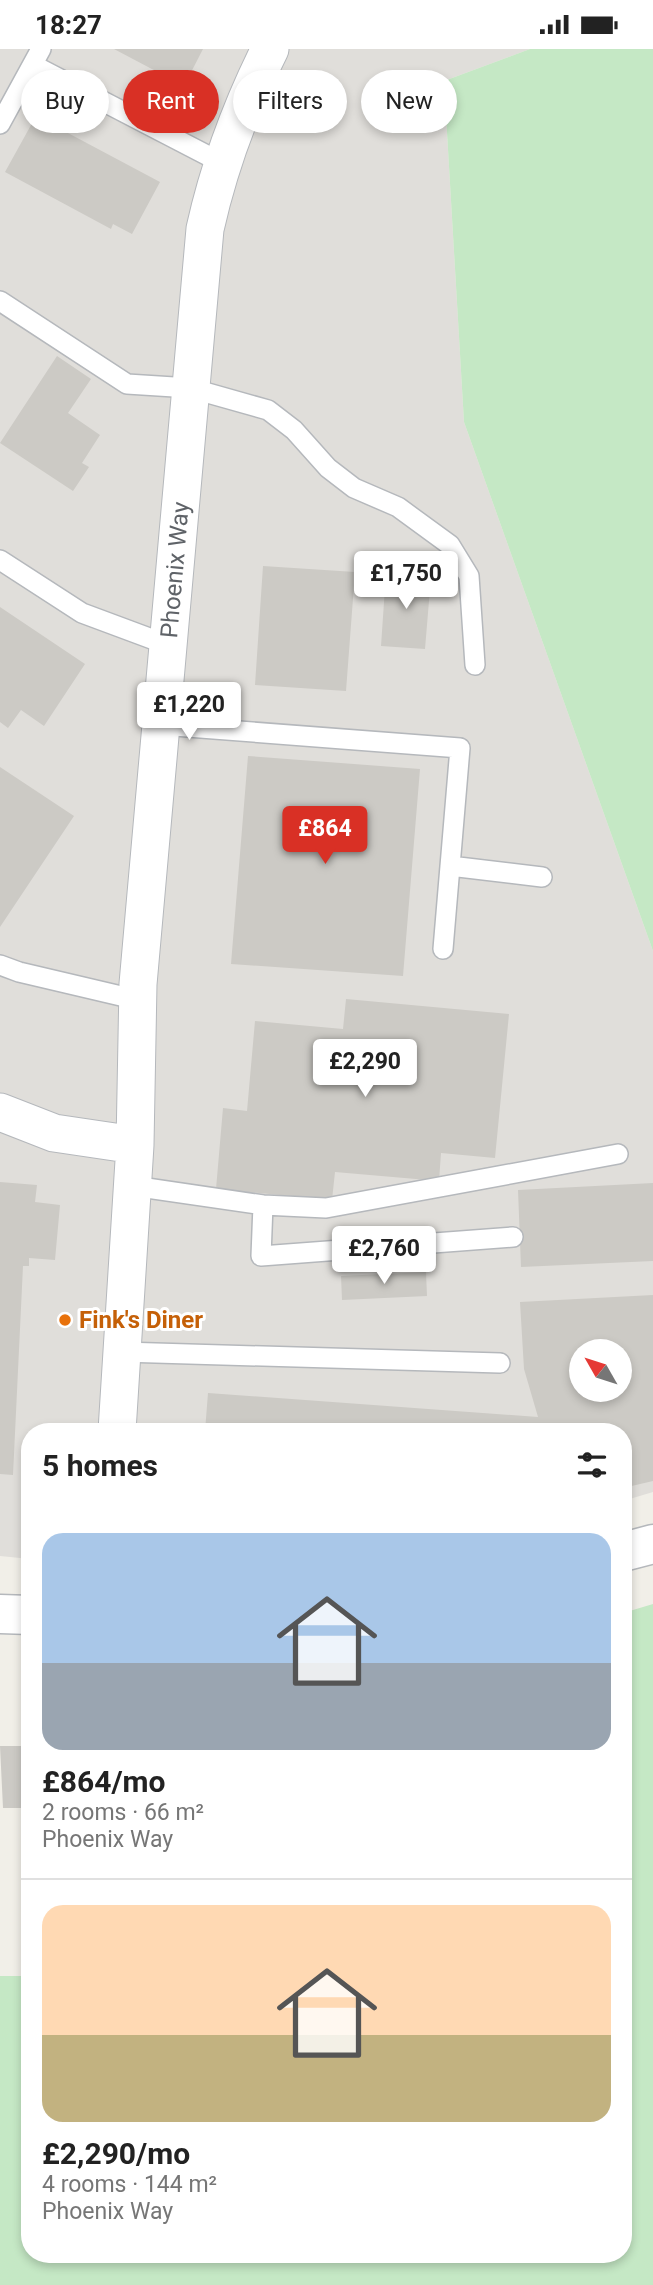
<!DOCTYPE html>
<html lang="en">
<head>
<meta charset="utf-8">
<style>
	body { margin:0; font-family:Roboto,sans-serif; background:#f6f6f6; color:#222; height:100vh; display:flex; flex-direction:column; font-size:26px; white-space:nowrap }
	* { box-sizing:border-box; margin:0 }
	p { font-size:23px; color:#767676 }
	.icon { flex:none; width:38px; height:38px; fill:none; stroke:currentColor; stroke-width:2; stroke-linecap:round; stroke-linejoin:round }
	.map { position:relative; flex:1; overflow:hidden }
	.side { position:absolute; left:21px; top:1374px; width:611px; height:840px; display:flex; flex-direction:column; background:#fff; border-radius:28px; box-shadow:0 4px 10px #0003 }
	.side>* { flex:none }
	.top-card { position:absolute; left:21px; top:21px; width:612px; height:63px; display:flex; gap:14px }
	.needle { width:46px; rotate:309deg }
	.buttons { position:absolute; left:569px; top:1290px; display:grid; gap:14px }
	.buttons a { display:grid; place-items:center; width:63px; height:63px; border-radius:50%; background:#fff; box-shadow:0 4px 10px #0003; font-size:35px }
	.price { position:absolute; translate:-50% -60px; padding:0 16px; border-radius:7px; background:#fff; color:#222; font-size:23px; line-height:46px; filter:drop-shadow(0 2px 4px #0008) }
	.price::after { content:''; position:absolute; left:50%; top:42px; width:21px; height:16px; margin-left:-10px; background:inherit; clip-path:polygon(0 0,100% 0,50% 100%) }
	.price.selected { background:#d93025; color:#fff }
	ul { padding:0; list-style:none }
	li { display:grid; align-content:center; gap:14px; height:371px; padding:0 21px }
	li+li { border-top:2px solid #e0e0e0 }
	li span { display:grid; place-items:center; height:217px; border-radius:21px; color:#555 }
	li>.icon { margin-inline-start:auto }
	span .icon { width:126px; height:126px; fill:#fffc; stroke-width:1 }
	li b { font-size:30px }
	h2 { display:flex; justify-content:space-between; align-items:center; height:84px; padding:0 21px; font-size:30px }
	.pill { padding:0 24px; border-radius:32px; background:#fff; box-shadow:0 4px 10px #0003; font-size:24px; line-height:63px }
	.pill.selected { background:#d93025; color:#fff }
	.status { display:flex; justify-content:space-between; align-items:center; height:49px; padding:0 35px; background:#fff; direction:ltr }
	.status svg { height:19px; fill:currentColor }
	.map>svg:first-child { display:block }
	.industrial { fill:#e0deda; fill-rule:evenodd }
	.green { fill:#c5e8c5 }
	.building { fill:#cccac5; fill-rule:evenodd }
	.lines { fill:none; stroke-linecap:round; stroke-linejoin:round }
	.service-casing { stroke:#b5b8bc; stroke-width:22 }
	.minor-casing { stroke:#b5b8bc; stroke-width:39 }
	.tertiary-casing { stroke:#b5b8bc; stroke-width:41 }
	.service { stroke:#fff; stroke-width:19 }
	.minor { stroke:#fff; stroke-width:37 }
	.tertiary { stroke:#fff; stroke-width:38 }
	.food-dot { fill:#e8710a; stroke:#fff; stroke-width:2.5 }
	.labels { text-anchor:middle; dominant-baseline:central; stroke-width:6; stroke-linejoin:round; paint-order:stroke }
	.street-label { font-size:24px; fill:#5f6368; stroke:#fff }
	.food-label { font-size:24px; font-weight:bold; fill:#c56008; stroke:#fff; text-anchor:start }
</style>
</head>
<body>
<div class="status"><b>18:27</b><svg viewBox="0 0 49 12"><path d="M0 12V9h3v3zM5 12V6h3v6zM10 12V3h3v9zM15 12V0h3v12zM26 1h20v11H26zM47 4h2v5h-2z"/></svg></div>
<div class="map">
<svg width="653" height="2236" viewBox="0 0 653 2236">
	<rect width="100%" height="100%" fill="#f1efe8"/>
	<path class="industrial" d="M0 0H530L444 32 464 373 653 902V1443L623 1452V1382H30V1510L0 1507ZM581 1302H620V1340H581Z"/>
	<path class="green" d="M530 0H653V902L464 373 444 32Z
		M653 1555V2236H0V1927H30V2205H623V1564Z"/>
	<path class="building" d="M114 0H203L184 37Z
		M36 67 160 133 132 185 113 175 111 180 5 123Z
		M57 307 91 330 68 364 100 386 82 414 89 418 73 442 0 394Z
		M263 517 355 523 346 642 255 636Z
		M386 524 431 528 425 600 381 597Z
		M0 558 85 615 44 677 21 661 8 679 0 673Z
		M248 707 420 720 403 927 231 915Z
		M0 718 74 767 0 878Z
		M346 950 509 965 495 1109 441 1104 439 1132 335 1123 332 1151 216 1140 223 1059 247 1062 255 972 343 980Z
		M0 1133 37 1136 35 1153 60 1156 55 1211 29 1209V1217H23L13 1426 0 1425Z
		M653 1134V1212L521 1218 518 1141Z
		M426 1223 427 1247 342 1251 341 1227Z
		M653 1246V1432L623 1439V1382H205L208 1344 538 1368 524 1320 520 1253ZM581 1302H620V1340H581Z
		M0 1697H30V1759H3Z"/>
	<g class="lines">
		<defs>
			<path id="service" d="M33 16 222 114
				M0 75 41 0
				M0 252 127 335 190 339 268 361 294 381 328 419 354 439 398 458 450 496 469 527 475 616
				M0 511 82 564 168 596
				M161 676 460 699 443 900
				M450 817 542 828
				M0 916 19 923 138 951
				M133 1137 263 1156 326 1159 618 1105
				M263 1156 261 1207 513 1188
				M122 1303 500 1314"/>
			<path id="minor" d="M0 1063 54 1084 135 1096
				M117 1382 135 1096 138 935 205 180C219 117 241 58 270 0"/>
			<path id="tertiary" d="M623 1503 653 1495
				M0 1565 30 1566"/>
		</defs>
		<use href="#service" class="service-casing"/>
		<use href="#minor" class="minor-casing"/>
		<use href="#tertiary" class="tertiary-casing"/>
		<use href="#service" class="service"/>
		<use href="#minor" class="minor"/>
		<use href="#tertiary" class="tertiary"/>
	</g>
	<circle class="food-dot" cx="65" cy="1271" r="7"/>
	<g class="labels">
		<g class="street-label">
			<text transform="translate(175 521) rotate(-85)">Phoenix Way</text>
		</g>
		<g class="food-label">
			<text x="79" y="1271">Fink's Diner</text>
		</g>
	</g>
</svg>
<div class="buttons">
<a><svg class="needle" viewBox="-14 -14 28 28"><path d="M0-13l5 13h-10z" fill="#e53935"/><path d="M0 13l5-13h-10z" fill="#767676"/></svg></a>
</div>
<b class="price" style="left:406px;top:562px">£1,750</b>
<b class="price" style="left:189px;top:693px">£1,220</b>
<b class="price selected" style="left:325px;top:817px">£864</b>
<b class="price" style="left:365px;top:1050px">£2,290</b>
<b class="price" style="left:384px;top:1237px">£2,760</b>
<div class="top-card">
<a class="pill">Buy</a>
<a class="pill selected">Rent</a>
<a class="pill">Filters</a>
<a class="pill">New</a>
</div>
<section class="side">
<h2>5 homes<svg class="icon" aria-label="filters" viewBox="0 0 24 24"><path d="M4 7h16M4 17h16"/><circle cx="9" cy="7" r="2"/><circle cx="15" cy="17" r="2"/></svg></h2>
<ul>
<li><span style="background:linear-gradient(#a9c7e8 60%,#9aa5b1 0)"><svg class="icon" aria-label="home" viewBox="0 0 24 24"><path d="M3 11l9-7 9 7M6 9v11h12V9"/></svg></span><div><b>£864/mo</b><p>2 rooms · 66 m²</p><p>Phoenix Way</p></div></li>
<li><span style="background:linear-gradient(#ffd9b3 60%,#c2b280 0)"><svg class="icon" aria-label="home" viewBox="0 0 24 24"><path d="M3 11l9-7 9 7M6 9v11h12V9"/></svg></span><div><b>£2,290/mo</b><p>4 rooms · 144 m²</p><p>Phoenix Way</p></div></li>
</ul>
</section>
</div>
</body>
</html>
